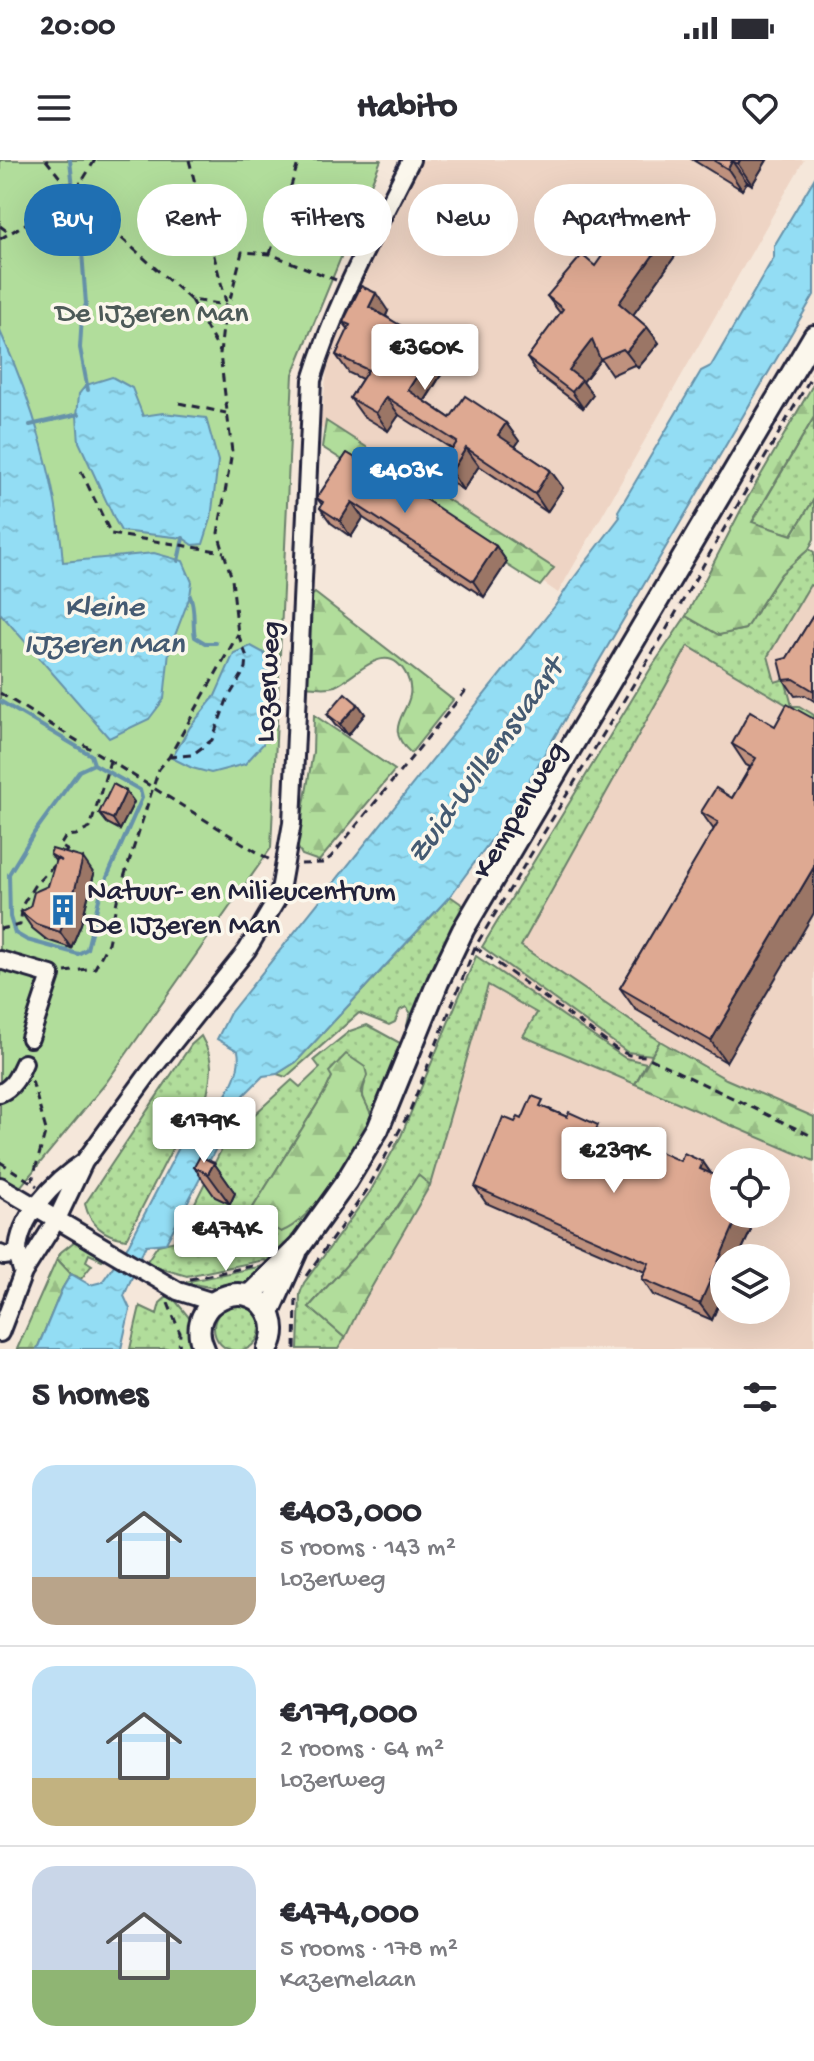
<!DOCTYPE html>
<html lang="en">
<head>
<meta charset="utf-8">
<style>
	body { margin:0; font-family:"Gochi Hand",sans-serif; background:#f7f7f7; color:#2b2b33; height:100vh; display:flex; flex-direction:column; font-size:30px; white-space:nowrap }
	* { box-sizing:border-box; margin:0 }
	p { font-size:26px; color:#7c7c81 }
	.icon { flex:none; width:44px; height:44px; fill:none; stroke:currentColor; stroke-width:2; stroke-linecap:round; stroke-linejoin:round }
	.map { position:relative; height:1189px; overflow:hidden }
	.panel { display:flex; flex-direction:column; background:#fff; flex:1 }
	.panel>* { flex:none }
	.top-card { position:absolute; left:24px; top:24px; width:766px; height:72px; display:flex; gap:16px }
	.buttons { position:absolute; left:710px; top:988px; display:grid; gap:16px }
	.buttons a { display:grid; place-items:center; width:80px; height:80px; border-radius:50%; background:#fff; box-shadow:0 8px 32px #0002; font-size:40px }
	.price { position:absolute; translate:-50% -68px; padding:0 18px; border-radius:8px; background:#fff; color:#222; font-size:26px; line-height:52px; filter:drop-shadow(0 2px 4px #0008) }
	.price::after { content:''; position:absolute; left:50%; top:48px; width:24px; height:18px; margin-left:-12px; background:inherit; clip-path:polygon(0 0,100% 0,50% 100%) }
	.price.selected { background:#1f6fb2; color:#fff }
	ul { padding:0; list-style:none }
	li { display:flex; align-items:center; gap:24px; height:200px; padding:0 32px }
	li+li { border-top:2px solid #e1e1e2 }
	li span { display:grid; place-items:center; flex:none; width:224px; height:160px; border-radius:24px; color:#555 }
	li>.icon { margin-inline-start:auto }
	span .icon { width:96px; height:96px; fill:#fffc; stroke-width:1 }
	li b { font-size:34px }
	h2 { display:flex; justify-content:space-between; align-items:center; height:96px; padding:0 32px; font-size:34px }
	.tag { padding:0 28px; border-radius:36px; background:#fff; box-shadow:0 8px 32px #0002; font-size:28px; line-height:72px }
	.tag.selected { background:#1f6fb2; color:#fff }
	.status { display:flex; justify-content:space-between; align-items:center; height:56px; padding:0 40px; background:#fff; direction:ltr }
	.status svg { height:22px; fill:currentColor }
	header { display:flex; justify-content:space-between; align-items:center; height:104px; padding:0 32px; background:#fff; font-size:36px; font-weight:800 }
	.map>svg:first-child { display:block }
	.built { fill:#eed4c4; fill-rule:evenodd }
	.grass { fill:url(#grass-dots); stroke:#6a806b; stroke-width:2 }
	.forest { fill:url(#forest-firs); stroke:#6a806b; stroke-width:2 }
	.park { fill:#b1dd9b; stroke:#6a806b; stroke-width:2 }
	.water { fill:url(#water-ripples); stroke:#6692aa; stroke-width:2 }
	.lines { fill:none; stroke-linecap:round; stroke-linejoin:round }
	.stream { stroke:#6692aa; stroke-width:4 }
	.minor-casing { stroke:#22223b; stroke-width:22 }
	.major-casing { stroke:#22223b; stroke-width:26 }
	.path { stroke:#22223b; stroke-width:3; stroke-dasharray:8 6; stroke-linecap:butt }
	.minor { stroke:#fbf7ec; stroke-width:16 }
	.major { stroke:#fbf7ec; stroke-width:20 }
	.wall { fill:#bf917e; stroke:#22223b; stroke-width:2 }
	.shaded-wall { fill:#9b7666; stroke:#22223b; stroke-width:2 }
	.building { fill:#dea992; stroke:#22223b; stroke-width:2 }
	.labels { text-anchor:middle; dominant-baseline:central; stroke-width:7; stroke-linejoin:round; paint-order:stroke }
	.park-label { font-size:30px; fill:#4d5a58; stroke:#fbf7ec }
	.street-label { font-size:30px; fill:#22223b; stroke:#fbf7ec }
	.poi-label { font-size:30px; fill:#22223b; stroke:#fbf7ec; text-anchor:start }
	.water-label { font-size:32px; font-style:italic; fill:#445a72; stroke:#fbf7ec }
</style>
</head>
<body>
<div class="status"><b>20:00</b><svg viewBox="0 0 49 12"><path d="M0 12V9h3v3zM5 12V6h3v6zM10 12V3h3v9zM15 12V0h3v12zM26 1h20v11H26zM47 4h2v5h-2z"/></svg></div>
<header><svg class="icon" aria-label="menu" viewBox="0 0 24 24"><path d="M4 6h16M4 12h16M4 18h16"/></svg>Habito<svg class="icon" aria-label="heart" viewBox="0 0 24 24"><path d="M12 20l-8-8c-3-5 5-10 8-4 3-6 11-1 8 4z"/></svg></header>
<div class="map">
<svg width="814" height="1189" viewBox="0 0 814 1189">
	<defs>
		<pattern id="grass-dots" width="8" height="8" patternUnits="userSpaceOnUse" patternTransform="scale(2)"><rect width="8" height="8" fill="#b1dd9b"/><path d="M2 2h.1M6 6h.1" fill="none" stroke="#98bd86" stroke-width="1.8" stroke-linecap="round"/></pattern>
		<pattern id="forest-firs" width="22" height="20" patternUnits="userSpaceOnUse" patternTransform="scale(2)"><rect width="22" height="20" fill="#b1dd9b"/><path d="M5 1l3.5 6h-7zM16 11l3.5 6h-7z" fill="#98bd86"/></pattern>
		<pattern id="water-ripples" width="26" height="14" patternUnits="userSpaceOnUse" patternTransform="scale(2)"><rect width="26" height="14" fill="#93ddf4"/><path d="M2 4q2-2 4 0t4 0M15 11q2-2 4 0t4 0" fill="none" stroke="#7ebdd2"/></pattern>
	</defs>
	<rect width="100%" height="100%" fill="#f5e7da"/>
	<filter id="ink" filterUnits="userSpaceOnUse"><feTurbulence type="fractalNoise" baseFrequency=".0125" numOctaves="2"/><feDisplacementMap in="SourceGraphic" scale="16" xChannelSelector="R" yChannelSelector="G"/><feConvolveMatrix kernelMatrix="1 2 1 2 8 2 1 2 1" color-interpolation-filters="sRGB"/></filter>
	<g filter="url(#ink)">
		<path class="built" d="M418 0H804L558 433 320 267 332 170Z
			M814 399V1189H336L429 1024 487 826 688 484ZM724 1002H776V1054H724ZM724 1098H776V1150H724Z"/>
		<path class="grass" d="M814 257V339L792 375 752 363Z
			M809 389 814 392V427L810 425 768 496 775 522 785 519 792 546H799L814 555V561L688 486 521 786 660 881 652 895 627 892 482 787 651 508 686 456 719 475 745 469 781 414Z
			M450 736 463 745 435 804 411 873 406 871 410 852 406 847 400 850 395 862 389 865 359 853 286 917 277 914 296 902Z
			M476 796 625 898 646 903 635 924 523 876 537 853 488 825 430 1025 418 1016 394 1052 309 1147 345 1178 338 1189H298L300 1134 304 1123 370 1032 401 976Z
			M367 865 400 883 404 890 372 956C365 943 360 937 365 923L332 917 326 930 249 1054 344 1006 271 1105 264 1100 187 1116 145 1104 158 1085 176 1081 234 964 243 965 292 920 300 927 320 908 314 900 350 871Z
			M201 876C215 901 212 912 206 940L196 942 126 1079C105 1076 90 1065 85 1044L191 885Z
			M75 1081 106 1097 102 1100 89 1094 86 1101 92 1105 81 1119 71 1114 57 1099 61 1092Z
			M263 1106 267 1109C237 1132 221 1131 185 1122Z
			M170 1134 191 1160 196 1189H130L140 1146 157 1154 160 1143Z
			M214 1168a23 23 0 1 1 46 0a23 23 0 1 1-46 0Z"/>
		<path class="forest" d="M814 223V257L752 362 792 375 814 339V379L809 389 781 414 745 469 719 475 686 456 743 346Z
			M326 261 554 408 540 426 322 287Z
			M315 433 453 540 411 593C376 562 423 549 407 516 387 476 357 517 335 526 325 529 315 527 304 526L309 438Z
			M314 555 395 610 319 701 302 695 297 686 313 592Z
			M660 881 726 919 814 957V1001L635 924Z
			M346 894 365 907 367 915 361 933 372 956C354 989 316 1059 281 1072L249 1054 326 930 332 917 329 912Z
			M418 1015 430 1025 358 1151 345 1178 309 1147 394 1052Z
			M57 1099 71 1114 62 1129 37 1189H17Z"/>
		<path class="park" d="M0 0H381L293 214 271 688 106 923 17 1031 0 1020Z"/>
		<path class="water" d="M814 19V135L505 661 450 736 296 902 277 914 263 916 244 935 166 1083 146 1085 143 1091 124 1136 130 1149 121 1189H37L62 1129 71 1114 90 1125 102 1122 129 1084 200 947 220 944C230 929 242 909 238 891L217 879 230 853 555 446 570 423 620 357 618 351 701 211 711 206 774 97V86Z
			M0 171C33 243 57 324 63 402L154 393 183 401 192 422 190 436 169 491 164 539 149 559 109 578 0 453Z
			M112 217 132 228 143 256 163 253 206 258 218 301 211 359 203 384 193 385 183 378 121 371 115 360 79 282 77 256 79 234 86 225Z
			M251 486 264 493 270 507 263 584 245 604 211 613 192 608 172 598 190 567 215 536 234 493Z"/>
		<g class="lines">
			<path class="stream" d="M70 0 73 28 84 65 81 79 86 144 82 156 80 188 88 230
				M30 265 79 254
				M178 401 183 378
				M190 436C196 449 192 463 195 477L205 483H216
				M0 541 91 595 94 604 140 630 142 638 101 731 87 789 78 794 27 780 15 773 10 757 9 714 34 673 79 611 94 604"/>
			<defs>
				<path id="minor" d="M0 800 51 815 30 878
					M0 933C14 927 18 916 24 903
					M0 1026 178 1131 213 1142
					M0 1094 4 1096 18 1094
					M23 1113C21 1107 18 1100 18 1094 17 1058 56 1020 84 1002
					M0 1173 23 1113 57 1059 84 1002 149 913 247 790 279 736 292 663 312 220C335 143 375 72 411 0"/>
				<path id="major" d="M249 1136 300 1086 346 1022 378 969 438 822 463 770 814 176
					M269 1153 296 1093
					M204 1189C181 1140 254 1111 271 1158 275 1169 273 1179 268 1189"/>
			</defs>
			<use href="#minor" class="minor-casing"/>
			<use href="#major" class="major-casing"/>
			<path class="path" d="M46 0 65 24
				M95 0 81 23 90 50 191 140 227 145
				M189 0 226 142
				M65 24 81 23
				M0 66 11 74
				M0 79 42 54 65 24
				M270 94 299 0
				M191 140 220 192
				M179 243 226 253
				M81 311 111 374 224 392
				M0 533 270 700
				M169 597 192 595 212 580 227 540 246 508 247 497 238 474 232 419 218 373 232 292 220 194 223 167 242 92 270 94 336 120
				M65 693 67 690 60 686 66 676 76 675 90 668 110 601
				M301 704 323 703 331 697 467 529
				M0 769 20 765 23 744 34 726 57 702
				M475 787 616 889 629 895 645 896 814 977
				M65 812 95 808 108 783 118 736 159 609 169 597 238 474
				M32 921 46 970 32 1021
				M0 1002 37 1026
				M306 1116 367 1030 409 953 475 787 662 477 814 212
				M190 1119 257 1105
				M168 1143 180 1173 179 1189
				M295 1189 296 1136"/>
			<use href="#minor" class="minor"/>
			<use href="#major" class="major"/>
		</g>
		<path class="wall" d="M693 0H767L752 25 747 22 742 30Z
			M669 73 680 89 633 155 647 167 659 183 638 208 634 205 612 215 601 199 583 222 593 235 583 248 538 214 527 198 560 153 547 136 595 106Z
			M388 151 386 156 448 204 425 241 450 258 506 263 519 281 515 287 550 310 563 328 547 352 479 306 463 330 454 324 441 306 452 289 399 255 388 271 363 256 350 238 362 219 349 213 336 195 349 170 343 162Z
			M347 293 496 386 507 402 484 437 363 358 351 377 331 363 320 348 322 345 317 338Z
			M814 454V541L805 535 795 536 784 520 787 498Z
			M358 544 365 554 348 575 335 565 327 554Z
			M775 566 726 902 635 849 620 828 714 670 701 652 732 638 750 607 746 605 732 584Z
			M126 631 134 642 120 670 107 663 99 653Z
			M50 694 94 714 81 764 71 788 47 780 32 768 21 752 30 747 48 726 56 702Z
			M549 949 629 984 680 1001 703 1002 751 1070 738 1098H724V1131L712 1160 653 1135 642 1119 645 1112 486 1043 475 1027 515 962Z
			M214 1003 235 1033 230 1044 215 1037 194 1007Z"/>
		<path class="shaded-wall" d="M740 0H767L752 25 738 4Z
			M732 1 747 22 742 30 728 9Z
			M669 73 680 89 630 159 619 143Z
			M376 133 388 151 382 164 369 147Z
			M647 167 659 183 638 208 626 192Z
			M592 180 603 196 583 222 593 235 583 248 572 232 569 210Z
			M436 186 448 204 420 248 408 230Z
			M386 237 399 255 388 271 376 253Z
			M506 263 519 281 511 293 498 275Z
			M466 288 479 306 463 330 451 312Z
			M550 310 563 328 547 352 535 334Z
			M352 342 363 358 351 377 340 361Z
			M496 386 507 402 484 437 473 421Z
			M358 544 365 554 348 575 340 564Z
			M126 631 134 642 120 670 113 659Z
			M83 698 94 714 81 764 71 788 60 772Z
			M814 707V753L726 902 711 881Z
			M703 1002 714 1018 700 1009Z
			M214 1003 235 1033 230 1044 208 1014Z
			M733 1054H746L744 1060 751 1070 738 1098H724V1131L712 1160 700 1144Z"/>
		<path class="building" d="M713 0H740L738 4 732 1 728 9Z
			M635 49 669 73 619 143 647 167 626 192 623 189 600 199 592 180 569 210 582 220 572 232 527 198 563 149 547 136 582 95 595 106Z
			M361 126 376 133 369 147 436 186 408 230 450 258 465 236 506 263 498 275 550 310 535 334 466 288 451 312 441 306 457 282 386 237 376 253 350 238 368 210 336 195 350 165 343 162Z
			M347 293 362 302 364 299 496 386 473 421 352 342 340 361 320 348 323 342 317 338Z
			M814 454V531L794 519 784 520 779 500 787 498Z
			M345 533 358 544 340 564 327 554Z
			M787 544 814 559V707L711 881 620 828 718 662 701 652 716 628 732 638 756 598 732 584 750 551 775 566Z
			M113 624 126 631 113 659 99 653Z
			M52 689 83 698 70 748 60 772 36 764 21 752 30 747 34 732 48 726 56 699 62 701 50 694Z
			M532 936 543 940 540 946 567 957 569 952 598 965 596 970 629 984 631 979 680 1001 684 993 703 1002 700 1009 724 1019V1054H739L700 1144 642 1119 649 1103 475 1027 503 957 515 962 518 957 522 959Z
			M200 996 214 1003 208 1014 194 1007Z"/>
	</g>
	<defs>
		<symbol id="building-bare" viewBox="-9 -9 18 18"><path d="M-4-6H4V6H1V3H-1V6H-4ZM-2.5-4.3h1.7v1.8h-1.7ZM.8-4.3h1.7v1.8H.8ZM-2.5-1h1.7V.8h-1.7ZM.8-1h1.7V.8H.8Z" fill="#1f6fb2" stroke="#fbf7ec" stroke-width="2.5" paint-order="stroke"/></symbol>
	</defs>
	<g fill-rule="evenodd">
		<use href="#building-bare" x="41" y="728" width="44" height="44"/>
	</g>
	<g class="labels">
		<g class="park-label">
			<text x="152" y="155">De IJzeren Man</text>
		</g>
		<g class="street-label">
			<text transform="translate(270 522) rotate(-87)">Lozerweg</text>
			<text transform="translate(521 651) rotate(-59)">Kempenweg</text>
		</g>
		<g class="poi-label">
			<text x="87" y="733">Natuur- en Milieucentrum<tspan x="87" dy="34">De IJzeren Man</tspan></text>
		</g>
		<g class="water-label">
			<text x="104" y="449">Kleine<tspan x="104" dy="37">IJzeren Man</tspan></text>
			<text transform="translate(487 602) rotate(-54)">Zuid-Willemsvaart</text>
		</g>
	</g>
</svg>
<div class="buttons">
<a><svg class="icon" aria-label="locate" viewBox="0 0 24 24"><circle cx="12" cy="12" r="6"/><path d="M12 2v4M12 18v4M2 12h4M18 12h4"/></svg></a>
<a><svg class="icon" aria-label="layers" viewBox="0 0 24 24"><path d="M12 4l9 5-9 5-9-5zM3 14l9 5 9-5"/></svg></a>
</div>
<b class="price" style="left:425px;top:232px">€360K</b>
<b class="price selected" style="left:405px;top:355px">€403K</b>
<b class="price" style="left:204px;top:1005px">€179K</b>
<b class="price" style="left:614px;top:1035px">€239K</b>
<b class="price" style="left:226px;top:1113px">€474K</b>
<div class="top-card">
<a class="tag selected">Buy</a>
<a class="tag">Rent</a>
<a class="tag">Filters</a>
<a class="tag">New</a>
<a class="tag">Apartment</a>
</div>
</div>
<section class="panel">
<h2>5 homes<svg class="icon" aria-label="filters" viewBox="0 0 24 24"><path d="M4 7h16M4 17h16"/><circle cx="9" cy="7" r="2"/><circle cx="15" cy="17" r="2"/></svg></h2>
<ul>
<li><span style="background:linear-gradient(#bfe0f5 70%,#b9a48a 0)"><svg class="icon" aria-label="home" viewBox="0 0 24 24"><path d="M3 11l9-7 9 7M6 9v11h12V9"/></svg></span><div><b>€403,000</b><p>5 rooms · 143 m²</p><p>Lozerweg</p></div></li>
<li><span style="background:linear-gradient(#bfe0f5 70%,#c2b280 0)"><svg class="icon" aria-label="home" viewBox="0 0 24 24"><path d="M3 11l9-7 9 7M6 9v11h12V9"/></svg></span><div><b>€179,000</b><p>2 rooms · 64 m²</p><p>Lozerweg</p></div></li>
<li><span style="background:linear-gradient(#c9d6e8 65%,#8fb573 0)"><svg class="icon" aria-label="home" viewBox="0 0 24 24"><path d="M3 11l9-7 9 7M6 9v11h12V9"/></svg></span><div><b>€474,000</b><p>5 rooms · 178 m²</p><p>Kazernelaan</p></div></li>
</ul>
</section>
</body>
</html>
